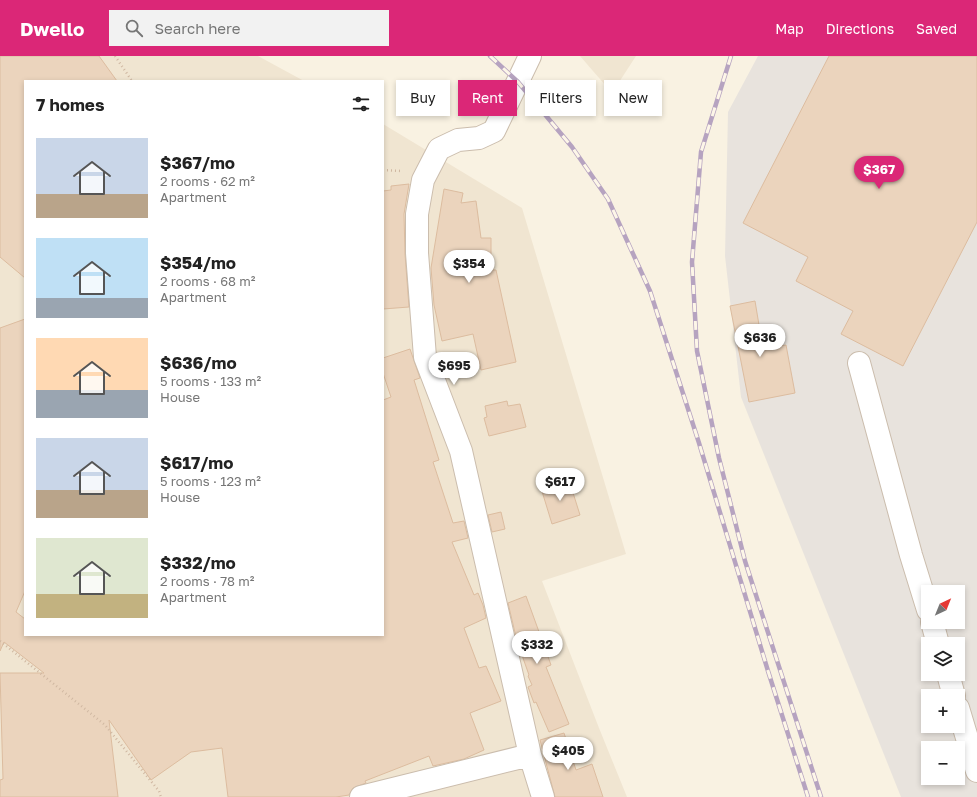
<!DOCTYPE html>
<html lang="en">
<head>
<meta charset="utf-8">
<style>
	body { margin:0; font-family:"Golos Text",sans-serif; background:#f2f2f2; color:#222; height:100vh; display:flex; flex-direction:column; font-size:15px; white-space:nowrap }
	* { box-sizing:border-box; margin:0 }
	p { font-size:13px; color:#767676 }
	.icon { flex:none; width:22px; height:22px; fill:none; stroke:currentColor; stroke-width:2; stroke-linecap:round; stroke-linejoin:round }
	.map { position:relative; flex:1; overflow:hidden }
	.side { position:absolute; left:24px; top:24px; width:360px; height:556px; display:flex; flex-direction:column; background:#fff; border-radius:0px; box-shadow:0 2px 6px #0003 }
	.side>* { flex:none }
	.top-card { position:absolute; left:396px; top:24px; width:380px; height:36px; display:flex; gap:8px }
	.needle { width:26px; rotate:43deg }
	.fabs { position:absolute; left:921px; top:529px; display:grid; gap:8px }
	.fabs a { display:grid; place-items:center; width:44px; height:44px; border-radius:0px; background:#fff; box-shadow:0 2px 6px #0003; font-size:20px }
	.price { position:absolute; translate:-50% -34px; padding:0 9px; border-radius:14px; background:#fff; color:#222; font-size:13px; line-height:26px; filter:drop-shadow(0 1px 2px #0008) }
	.price::after { content:''; position:absolute; left:50%; top:24px; width:12px; height:9px; margin-left:-6px; background:inherit; clip-path:polygon(0 0,100% 0,50% 100%) }
	.price.active { background:#db2777; color:#fff }
	ul { padding:0; list-style:none }
	li { display:flex; align-items:center; gap:12px; height:100px; padding:0 12px }
	li span { display:grid; place-items:center; flex:none; width:112px; height:80px; border-radius:0px; color:#555 }
	li>.icon { margin-inline-start:auto }
	span .icon { width:48px; height:48px; fill:#fffc; stroke-width:1 }
	li b { font-size:17px }
	h2 { display:flex; justify-content:space-between; align-items:center; height:48px; padding:0 12px; font-size:17px }
	.tag { padding:0 14px; border-radius:0px; background:#fff; box-shadow:0 2px 6px #0003; font-size:14px; line-height:36px }
	.tag.active { background:#db2777; color:#fff }
	header { display:flex; align-items:center; gap:24px; box-sizing:border-box; height:56px; padding:0 20px; background:#db2777; color:#fff }
	header strong { font-size:19px }
	nav { display:flex; gap:22px; margin-inline-start:auto; font-size:14px }
	.search { width:280px; height:36px; background:#f2f2f2; display:flex; align-items:center; gap:10px; box-sizing:border-box; padding:0 14px; border-radius:0px; color:#767676; font-size:15px }
	.map>svg:first-child { display:block }
	.residential { fill:#f0e5d1 }
	.industrial { fill:#e8e3dd; fill-rule:evenodd }
	.building { fill:#ebd4bd; stroke:#dcbc9f }
	.lines { fill:none; stroke-linecap:round; stroke-linejoin:round }
	.minor-casing { stroke:#cbbdad; stroke-width:24 }
	.path { stroke:#cfb7a1; stroke-width:2.5; stroke-dasharray:1 3; stroke-linecap:butt }
	.minor { stroke:#fff; stroke-width:22 }
	.rail-casing { stroke:#b6a3c0; stroke-width:4.5 }
	.rail { stroke:#fdf6e8; stroke-width:3; stroke-dasharray:9; stroke-linecap:butt }
</style>
</head>
<body>
<header>
<strong>Dwello</strong>
<div class="search"><svg class="icon" aria-label="search" viewBox="0 0 24 24"><circle cx="10" cy="10" r="6"/><path d="M15 15l6 6"/></svg>Search here</div>
<nav><a>Map</a><a>Directions</a><a>Saved</a></nav>
</header>
<div class="map">
<svg width="977" height="741" viewBox="0 0 977 741">
	<rect width="100%" height="100%" fill="#f9f2e2"/>
	<path class="residential" d="M0 0H258L304 25H25V579H383V68L522 152 626 498 542 525 599 672 627 741H0Z
		M580 0H636L612 37Z"/>
	<path class="industrial" d="M758 0H977V741H901L741 341 725 200 728 56ZM928 536H958V566H928ZM928 588H958V618H928ZM928 640H958V670H928ZM928 692H958V722H928Z"/>
	<path class="building" d="M0 0H99L117 25H25V222L0 201Z
		M829 0H977V166L903 310 841 278 853 255 796 225 808 201 743 167Z
		M409 128 404 158 405 198 409 251 383 253V135L391 134V130Z
		M444 133 463 137 461 147 476 145 481 182H491V214H496L516 306 481 314 473 278 442 285 434 249 431 212Z
		M755 245 763 293 786 289 795 337 749 346 730 250Z
		M25 263V535L16 556 25 563V579H383V344L391 341 383 317V302L410 293 420 322 414 324 439 404 433 406 453 467 464 465 468 482 452 486 474 539 478 537 483 549 486 562 464 572 479 612 486 610 501 645 470 657 484 694 464 703 433 710 429 700 365 725 366 727 353 732 349 739 336 741H228L222 692 191 696 151 724 109 664 118 741H0V724L3 723 0 617H44L4 586 0 595V272Z
		M507 345 508 350 520 348 526 371 489 380 484 362 487 361 485 350Z
		M569 424 580 459 552 468 541 432Z
		M501 456 505 473 492 476 488 459Z
		M526 540 551 609 546 611 569 668 549 676 536 646 534 647 528 631 532 629 528 620 529 619 517 585 508 547Z
		M564 677 576 714 592 708 603 741H555L540 684Z"/>
	<g class="lines">
		<defs>
			<path id="minor" d="M530 0 494 75 479 82 458 84 439 93 423 124 417 158V197L425 301 461 395 530 699 543 741
				M859 307 911 499 928 554
				M932 566 938 588
				M948 618 954 640
				M958 652 977 715
				M361 741 530 699"/>
		</defs>
		<use href="#minor" class="minor-casing"/>
		<path class="path" d="M115 0 132 25
			M383 114 402 115
			M0 585 105 669 159 735 161 741"/>
		<use href="#minor" class="minor"/>
		<defs>
			<path id="rail" d="M490 0 518 26 572 91 608 143 650 235 699 387 768 615 808 741
				M731 0 701 96 692 206 697 295 719 402 745 505 821 741"/>
		</defs>
		<use href="#rail" class="rail-casing"/>
		<use href="#rail" class="rail"/>
	</g>
</svg>
<div class="fabs">
<a><svg class="needle" viewBox="-14 -14 28 28"><path d="M0-13l5 13h-10z" fill="#e53935"/><path d="M0 13l5-13h-10z" fill="#767676"/></svg></a>
<a><svg class="icon" aria-label="layers" viewBox="0 0 24 24"><path d="M12 4l9 5-9 5-9-5zM3 14l9 5 9-5"/></svg></a>
<a>+</a>
<a>−</a>
</div>
<b class="price active" style="left:879px;top:134px">$367</b>
<b class="price" style="left:469px;top:228px">$354</b>
<b class="price" style="left:760px;top:302px">$636</b>
<b class="price" style="left:454px;top:330px">$695</b>
<b class="price" style="left:560px;top:446px">$617</b>
<b class="price" style="left:537px;top:609px">$332</b>
<b class="price" style="left:568px;top:715px">$405</b>
<div class="top-card">
<a class="tag">Buy</a>
<a class="tag active">Rent</a>
<a class="tag">Filters</a>
<a class="tag">New</a>
</div>
<section class="side">
<h2>7 homes<svg class="icon" aria-label="filters" viewBox="0 0 24 24"><path d="M4 7h16M4 17h16"/><circle cx="9" cy="7" r="2"/><circle cx="15" cy="17" r="2"/></svg></h2>
<ul>
<li><span style="background:linear-gradient(#c9d6e8 70%,#b9a48a 0)"><svg class="icon" aria-label="home" viewBox="0 0 24 24"><path d="M3 11l9-7 9 7M6 9v11h12V9"/></svg></span><div><b>$367/mo</b><p>2 rooms · 62 m²</p><p>Apartment</p></div></li>
<li><span style="background:linear-gradient(#bfe0f5 75%,#9aa5b1 0)"><svg class="icon" aria-label="home" viewBox="0 0 24 24"><path d="M3 11l9-7 9 7M6 9v11h12V9"/></svg></span><div><b>$354/mo</b><p>2 rooms · 68 m²</p><p>Apartment</p></div></li>
<li><span style="background:linear-gradient(#ffd9b3 65%,#9aa5b1 0)"><svg class="icon" aria-label="home" viewBox="0 0 24 24"><path d="M3 11l9-7 9 7M6 9v11h12V9"/></svg></span><div><b>$636/mo</b><p>5 rooms · 133 m²</p><p>House</p></div></li>
<li><span style="background:linear-gradient(#c9d6e8 65%,#b9a48a 0)"><svg class="icon" aria-label="home" viewBox="0 0 24 24"><path d="M3 11l9-7 9 7M6 9v11h12V9"/></svg></span><div><b>$617/mo</b><p>5 rooms · 123 m²</p><p>House</p></div></li>
<li><span style="background:linear-gradient(#dfe7d0 70%,#c2b280 0)"><svg class="icon" aria-label="home" viewBox="0 0 24 24"><path d="M3 11l9-7 9 7M6 9v11h12V9"/></svg></span><div><b>$332/mo</b><p>2 rooms · 78 m²</p><p>Apartment</p></div></li>
</ul>
</section>
</div>
</body>
</html>
